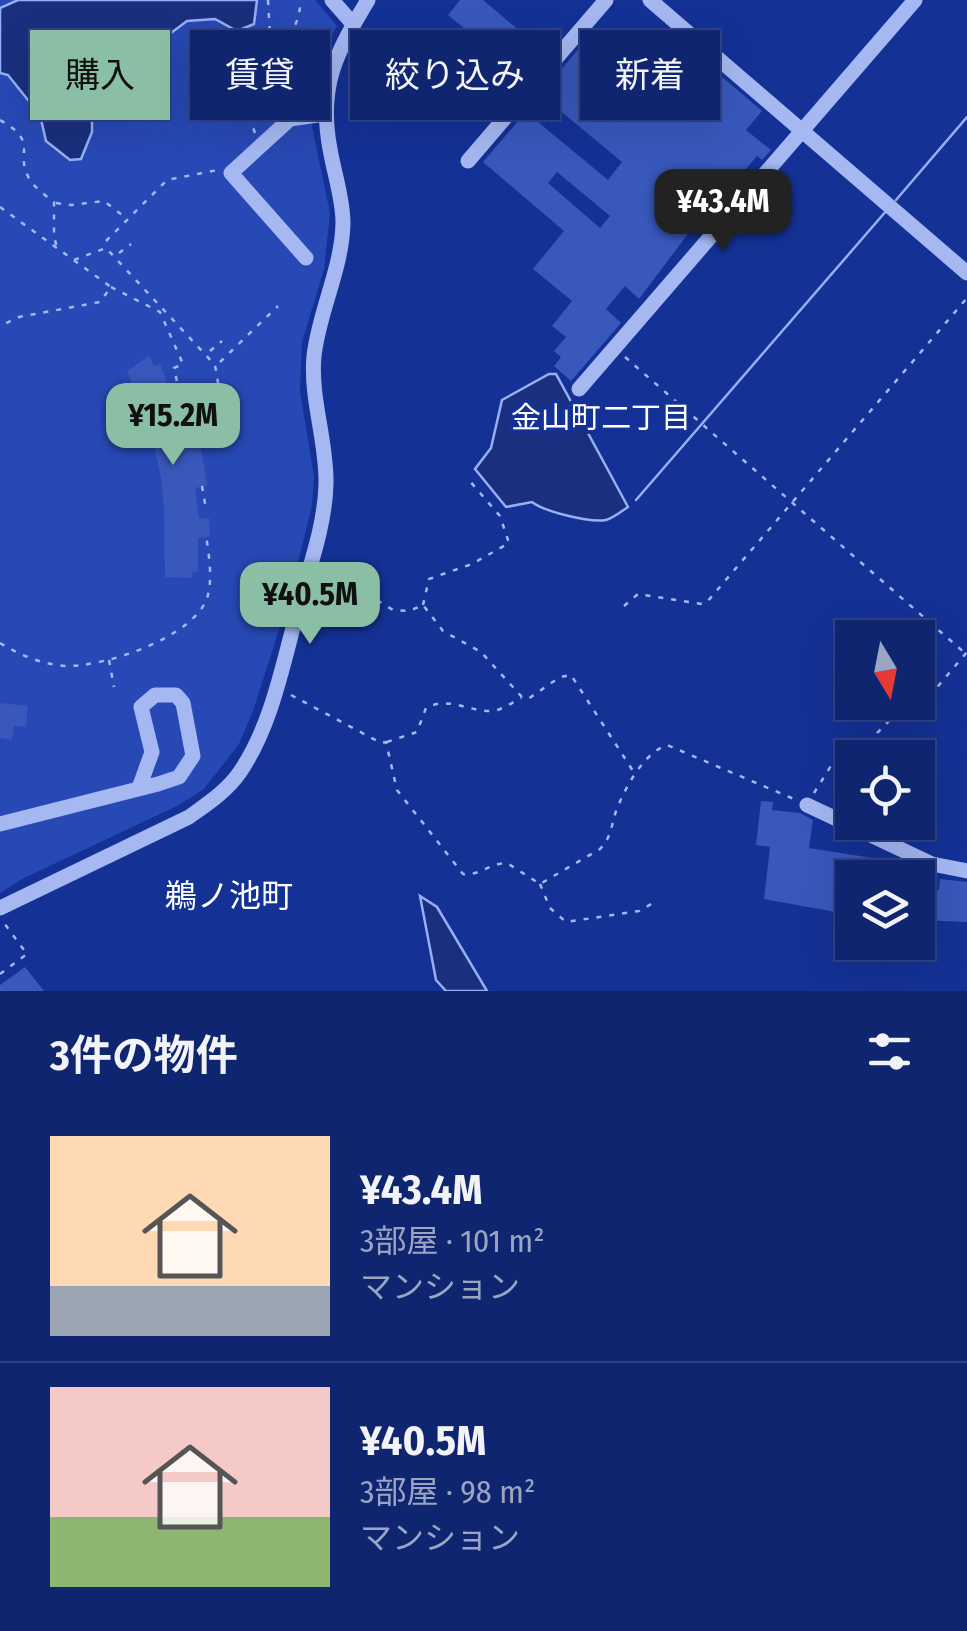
<!DOCTYPE html>
<html lang="ja">
<head>
<meta charset="utf-8">
<style>
	body { margin:0; font-family:"Fira Sans Condensed","Noto Sans JP",sans-serif; background:#182d75; color:#f1f3f6; height:100vh; display:flex; flex-direction:column; font-size:38px; white-space:nowrap }
	* { box-sizing:border-box; margin:0 }
	p { font-size:32px; color:#9ba5c3 }
	.icon { flex:none; width:55px; height:55px; fill:none; stroke:currentColor; stroke-width:2; stroke-linecap:round; stroke-linejoin:round }
	.map { position:relative; height:991px; overflow:hidden }
	.drawer { display:flex; flex-direction:column; background:#0f2570; flex:1 }
	.drawer>* { flex:none }
	.guide { position:absolute; left:30px; top:30px; width:908px; height:90px; display:flex; gap:20px }
	.needle { width:65px; rotate:170deg }
	.fabs { position:absolute; left:835px; top:620px; display:grid; gap:20px }
	.fabs a { display:grid; place-items:center; width:100px; height:100px; border-radius:0px; background:#0f2570; box-shadow:0 10px 40px #0002,0 0 0 2px #2f4283; font-size:50px }
	.price { position:absolute; translate:-50% -85px; padding:0 22px; border-radius:20px; background:#8abfa5; color:#111; font-size:32px; line-height:65px; filter:drop-shadow(0 2px 5px #0008) }
	.price::after { content:''; position:absolute; left:50%; top:60px; width:30px; height:22px; margin-left:-15px; background:inherit; clip-path:polygon(0 0,100% 0,50% 100%) }
	.price.current { background:#222; color:#fff }
	ul { padding:0; list-style:none }
	li { display:flex; align-items:center; gap:30px; height:250px; padding:0 50px }
	li+li { border-top:2px solid #2f4283 }
	li span { display:grid; place-items:center; flex:none; width:280px; height:200px; border-radius:0px; color:#555 }
	li>.icon { margin-inline-start:auto }
	span .icon { width:120px; height:120px; fill:#fffc; stroke-width:1 }
	li b { font-size:42px }
	h2 { display:flex; justify-content:space-between; align-items:center; height:120px; padding:0 50px; font-size:42px }
	.chip { padding:0 35px; border-radius:0px; background:#0f2570; box-shadow:0 10px 40px #0002,0 0 0 2px #2f4283; font-size:35px; line-height:90px }
	.chip.current { background:#8abfa5; color:#111 }
	.map>svg:first-child { display:block }
	.green { fill:#2749b5 }
	.water { fill:#1a307e; stroke:#97aff5; stroke-width:2.5 }
	.lines { fill:none; stroke-linecap:round; stroke-linejoin:round }
	.stream { stroke:#97aff5; stroke-width:2.5 }
	.building { fill:#3858bc; fill-rule:evenodd }
	.path { stroke:#a5b8f2; stroke-width:2.5; stroke-dasharray:5 8; stroke-linecap:butt }
	.minor { stroke:#a5b8f2; stroke-width:15 }
	.labels { text-anchor:middle; dominant-baseline:central; stroke-width:8; stroke-linejoin:round; paint-order:stroke }
	.neighbourhood-label { font-size:30px; fill:#fff; stroke:#143196 }
	.quarter-label { font-size:32px; fill:#fff; stroke:#143196 }
</style>
</head>
<body>
<div class="map">
<svg width="967" height="991" viewBox="0 0 967 991">
	<rect width="100%" height="100%" fill="#143196"/>
	<path class="green" d="M0 0H315L337 26 320 57 310 90 309 112 330 213 324 269 302 342 300 391 314 477 312 505 291 592 253 711 239 744 204 789 179 805 22 879 0 893Z"/>
	<path class="water" d="M18 0H257L254 24 237 31 215 19 187 21 139 57 129 82 105 103 92 121V132L81 159 70 160 46 141 40 115 8 75 0 73V8Z
		M549 374H556L628 507C622 511 612 519 606 520 589 523 543 511 532 502L506 507 475 469 491 448 502 400Z
		M420 896 437 907 487 991H446L436 980Z"/>
	<g class="lines">
		<path class="stream" d="M896 200 967 117
			M636 500 887 210"/>
	</g>
	<path class="building" d="M460 0H483L545 52 524 77 448 15Z
		M595 30 679 99 708 65 762 111 746 130 771 150 762 160 757 156 725 194 721 190 639 299 625 286 606 309 621 323 571 381 554 366 561 357 554 351 566 337 552 326 572 301 533 269 564 231 483 162 526 112 608 180 622 162 540 94ZM557 172 610 216 600 228 548 183Z
		M149 356 154 366 160 364 173 397 185 393 189 410 179 413 186 443 199 441 204 465 207 486 195 488 199 519 209 518 210 536 198 538V572H192V578L165 577 164 509 161 477 153 442 127 371Z
		M0 703 28 706 26 727 14 726 12 740 0 738Z
		M761 801 773 802 772 810 800 813 813 820 809 848 885 860 884 864 920 871 934 878H852V915L764 899 770 847 756 845Z
		M940 879 967 882V922L918 920V890H939Z
		M25 967 44 991H0V985Z"/>
	<g class="lines">
		<path class="path" d="M268 0 271 54
			M0 120C41 143 13 152 30 180 36 189 46 196 54 202V236L57 248
			M255 133 245 105 244 82C264 55 302 39 300 0
			M56 203 71 205 104 201 126 218
			M0 207 111 287 100 302 19 317 0 326
			M106 241 167 180 218 170
			M119 253 131 244
			M74 260 106 248 215 365 223 412 192 423 194 442
			M111 287 160 312 183 364 174 368 180 395
			M210 351 222 341
			M625 357 966 654
			M220 362 278 306
			M202 486 206 509
			M322 566 393 610 409 611 423 605 443 631 481 652 522 697 528 699 560 677 571 675 635 774
			M423 605 429 579 472 564 509 543 500 516 468 479
			M624 606 638 594 702 604 707 602 967 298
			M0 643C20 655 41 664 65 666 104 667 193 638 207 598 213 581 209 554 206 536
			M109 660 114 687
			M291 695 381 743 386 742 397 790 463 874C480 876 490 863 507 863L540 884 600 849C613 836 611 822 618 806 627 785 644 753 667 745L794 799
			M387 742 417 732 426 708C448 696 467 711 490 711 501 711 511 703 521 698
			M814 793 839 753 867 743 897 713 928 698 967 652
			M540 884 550 908 566 922 639 911 653 903
			M0 974 27 954 1 919"/>
		<path class="minor" d="M332 0 353 24
			M650 0 967 273
			M468 161 606 0
			M306 258 231 173 290 119 325 114
			M579 389 915 0
			M807 805 932 864 967 871
			M0 824 158 784 179 777 193 756 183 703 176 695H155L141 707 152 752 139 788
			M0 908 189 817C207 804 227 791 240 772 272 725 283 663 298 609 309 568 325 526 326 484 327 441 310 399 314 356 319 311 342 269 343 223 343 198 334 173 330 149 318 86 336 53 368 0"/>
	</g>
	<g class="labels">
		<g class="neighbourhood-label">
			<text x="601" y="418">金山町二丁目</text>
		</g>
		<g class="quarter-label">
			<text x="229" y="896">鵜ノ池町</text>
		</g>
	</g>
</svg>
<div class="fabs">
<a><svg class="needle" viewBox="-14 -14 28 28"><path d="M0-13l5 13h-10z" fill="#e53935"/><path d="M0 13l5-13h-10z" fill="#9ba5c3"/></svg></a>
<a><svg class="icon" aria-label="locate" viewBox="0 0 24 24"><circle cx="12" cy="12" r="6"/><path d="M12 2v4M12 18v4M2 12h4M18 12h4"/></svg></a>
<a><svg class="icon" aria-label="layers" viewBox="0 0 24 24"><path d="M12 4l9 5-9 5-9-5zM3 14l9 5 9-5"/></svg></a>
</div>
<b class="price current" style="left:723px;top:254px">¥43.4M</b>
<b class="price" style="left:173px;top:468px">¥15.2M</b>
<b class="price" style="left:310px;top:647px">¥40.5M</b>
<div class="guide">
<a class="chip current">購入</a>
<a class="chip">賃貸</a>
<a class="chip">絞り込み</a>
<a class="chip">新着</a>
</div>
</div>
<section class="drawer">
<h2>3件の物件<svg class="icon" aria-label="filters" viewBox="0 0 24 24"><path d="M4 7h16M4 17h16"/><circle cx="9" cy="7" r="2"/><circle cx="15" cy="17" r="2"/></svg></h2>
<ul>
<li><span style="background:linear-gradient(#ffd9b3 75%,#9aa5b1 0)"><svg class="icon" aria-label="home" viewBox="0 0 24 24"><path d="M3 11l9-7 9 7M6 9v11h12V9"/></svg></span><div><b>¥43.4M</b><p>3部屋 · 101 m²</p><p>マンション</p></div></li>
<li><span style="background:linear-gradient(#f6c9c9 65%,#8fb573 0)"><svg class="icon" aria-label="home" viewBox="0 0 24 24"><path d="M3 11l9-7 9 7M6 9v11h12V9"/></svg></span><div><b>¥40.5M</b><p>3部屋 · 98 m²</p><p>マンション</p></div></li>
</ul>
</section>
</body>
</html>
